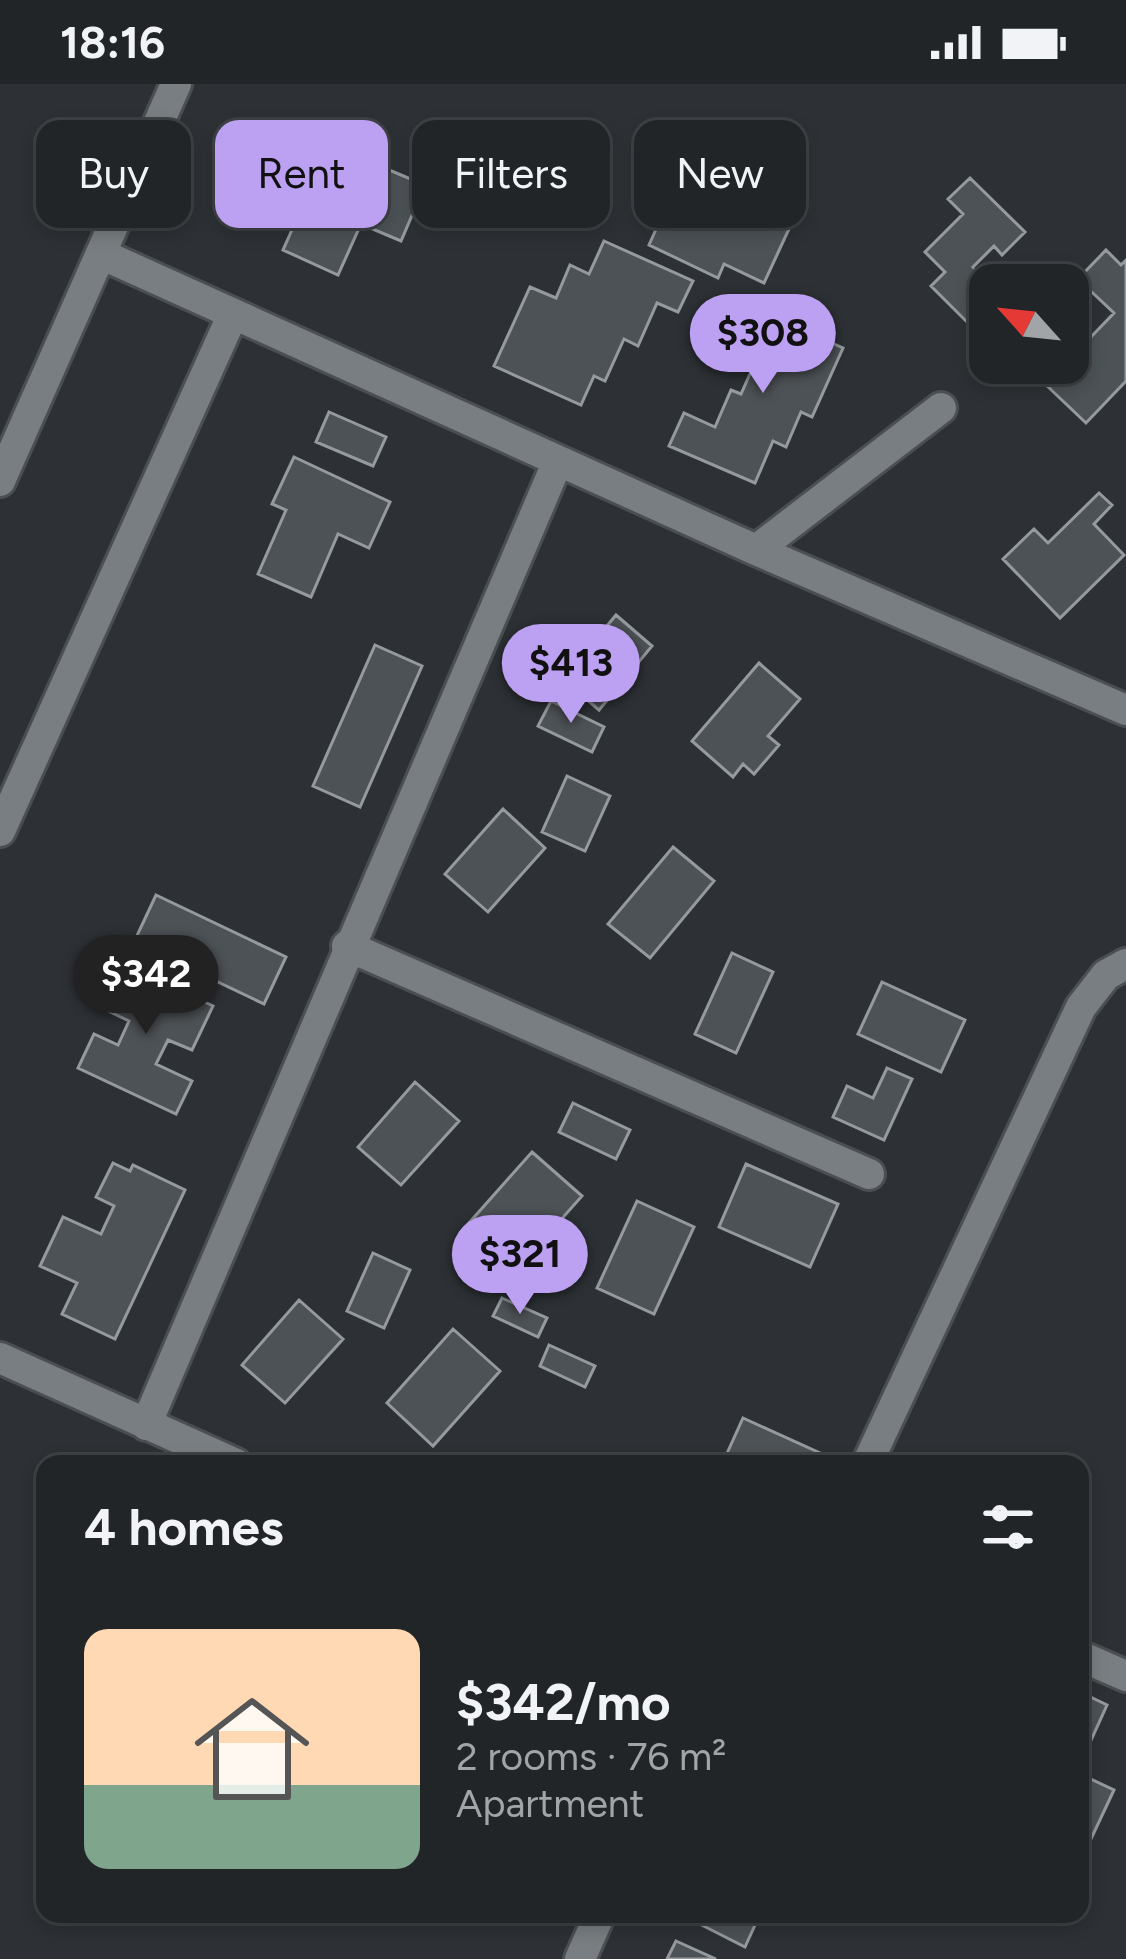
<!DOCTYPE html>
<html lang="en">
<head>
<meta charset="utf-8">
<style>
	body { margin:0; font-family:Figtree,sans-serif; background:#2a2d30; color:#f1f3f6; height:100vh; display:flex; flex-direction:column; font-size:45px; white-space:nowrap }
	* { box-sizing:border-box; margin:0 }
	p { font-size:39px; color:#a2a5a8 }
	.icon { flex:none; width:66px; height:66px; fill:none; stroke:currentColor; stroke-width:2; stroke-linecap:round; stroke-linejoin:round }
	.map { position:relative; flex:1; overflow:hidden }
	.panel { position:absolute; left:36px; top:1371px; width:1053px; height:468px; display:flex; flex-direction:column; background:#222528; border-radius:24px; box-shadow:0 6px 18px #0003,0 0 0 3px #3f4245 }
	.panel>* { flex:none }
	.guide { position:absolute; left:36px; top:36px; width:1056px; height:108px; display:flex; gap:24px }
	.needle { width:78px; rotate:297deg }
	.buttons { position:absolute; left:969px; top:180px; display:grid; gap:24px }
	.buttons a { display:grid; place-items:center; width:120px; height:120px; border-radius:24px; background:#222528; box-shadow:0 6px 18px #0003,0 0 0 3px #3f4245; font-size:60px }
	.price { position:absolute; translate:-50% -102px; padding:0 27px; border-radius:42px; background:#bca0f2; color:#111; font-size:39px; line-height:78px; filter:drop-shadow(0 3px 6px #0008) }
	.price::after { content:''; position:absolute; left:50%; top:72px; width:36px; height:27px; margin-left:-18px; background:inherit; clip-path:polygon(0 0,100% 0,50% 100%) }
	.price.on { background:#222; color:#fff }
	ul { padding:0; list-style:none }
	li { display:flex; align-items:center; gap:36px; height:300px; padding:0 48px }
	li span { display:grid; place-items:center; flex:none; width:336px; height:240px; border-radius:24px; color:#555 }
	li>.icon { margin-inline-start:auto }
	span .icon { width:144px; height:144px; fill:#fffc; stroke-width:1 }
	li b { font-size:51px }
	h2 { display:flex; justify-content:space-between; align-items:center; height:144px; padding:0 48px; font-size:51px }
	.chip { padding:0 42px; border-radius:24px; background:#222528; box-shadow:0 6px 18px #0003,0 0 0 3px #3f4245; font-size:42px; line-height:108px }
	.chip.on { background:#bca0f2; color:#111 }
	.status { display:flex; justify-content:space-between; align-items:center; height:84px; padding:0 60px; background:#222528; direction:ltr }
	.status svg { height:33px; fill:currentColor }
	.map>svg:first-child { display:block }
	.building { fill:#4d5256; stroke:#949a9e; stroke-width:3 }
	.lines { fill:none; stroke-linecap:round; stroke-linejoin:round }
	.minor-casing { stroke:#4b4f52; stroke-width:36 }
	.tertiary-casing { stroke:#4b4f52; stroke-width:36 }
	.minor { stroke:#797e82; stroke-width:30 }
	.tertiary { stroke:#797e82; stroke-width:30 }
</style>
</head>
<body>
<div class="status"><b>18:16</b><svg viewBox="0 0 49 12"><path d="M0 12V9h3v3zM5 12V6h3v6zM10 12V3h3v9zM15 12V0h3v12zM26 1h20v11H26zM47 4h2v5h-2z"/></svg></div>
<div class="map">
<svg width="1126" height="1875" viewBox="0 0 1126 1875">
	<rect width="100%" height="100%" fill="#2d3135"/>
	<path class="building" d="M330 61 425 101 401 157 361 140 338 191 283 166Z
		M755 82 807 106 764 199 724 180 718 194 649 161 666 123 697 137 710 109 737 121Z
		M970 94 1025 148 1002 171 994 162 973 183 985 196 969 212 982 225 968 239 931 202 945 188 925 168 963 130 948 115Z
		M604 157 693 197 678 228 657 219 638 262 624 255 605 297 594 292 581 321 494 282 530 203 556 214 570 181 589 190Z
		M1106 166 1121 181 1126 176V297L1086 339 1023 279H1068V240L1086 258 1114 229 1078 195Z
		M743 220 843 264 812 333 801 328 786 363 773 357 755 399 669 362 684 329 715 343 731 306 741 310 760 267 729 254Z
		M329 328 386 353 373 382 316 358Z
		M294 373 390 418 369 464 338 450 311 513 258 490 286 426 272 420Z
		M1099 409 1112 421 1094 440 1124 471 1060 534 1003 475 1034 445 1048 459Z
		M616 531 652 562 599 626 563 595Z
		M375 561 422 582 360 723 313 702Z
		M759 579 800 615 768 652 779 661 754 690 743 680 733 693 692 657Z
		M551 617 604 643 592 668 538 642Z
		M567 692 610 712 585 767 542 748Z
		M503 725 545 764 488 828 445 790Z
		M673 763 714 797 650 874 608 840Z
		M156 811 286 873 264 920 134 858Z
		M732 869 773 888 736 969 695 950Z
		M118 878 213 922 192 966 168 956 156 980 192 997 176 1030 78 984 94 950 118 961 129 937 98 922Z
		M882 898 965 936 941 988 858 950Z
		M887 984 912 995 884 1056 833 1033 847 1002 873 1014Z
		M415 998 459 1037 401 1101 358 1063Z
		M573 1019 630 1046 616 1075 559 1048Z
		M532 1068 582 1112 510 1193 461 1148Z
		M113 1079 130 1087 133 1081 185 1106 115 1255 62 1230 77 1199 40 1182 63 1133 101 1150 114 1122 96 1113Z
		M746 1080 838 1120 810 1183 719 1143Z
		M637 1117 694 1143 654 1230 597 1204Z
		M373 1169 410 1186 384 1244 347 1227Z
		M502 1214 547 1234 538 1253 493 1232Z
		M299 1216 343 1255 285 1319 242 1281Z
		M453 1245 500 1287 433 1362 387 1319Z
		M549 1261 595 1282 585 1303 540 1282Z
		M743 1334 820 1369 815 1380 724 1376Z
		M1080 1608 1107 1621 1083 1674 1080 1672Z
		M1080 1690 1114 1706 1091 1755 1080 1750Z
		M680 1830H760L745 1863Z
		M676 1857 716 1875H667Z"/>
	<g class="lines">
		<defs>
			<path id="minor" d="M101 170 756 466 1126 626
				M756 466 941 324
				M0 747 233 230
				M347 862 869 1090
				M0 1274 236 1380
				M146 1341 558 377
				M867 1380 1081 923 1106 891 1126 880
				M1080 1572 1126 1592
				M580 1875 600 1830"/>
			<path id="tertiary" d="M0 397 176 0"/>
		</defs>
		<use href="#minor" class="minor-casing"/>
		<use href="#tertiary" class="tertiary-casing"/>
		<use href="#minor" class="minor"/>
		<use href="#tertiary" class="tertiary"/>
	</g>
</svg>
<div class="buttons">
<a><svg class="needle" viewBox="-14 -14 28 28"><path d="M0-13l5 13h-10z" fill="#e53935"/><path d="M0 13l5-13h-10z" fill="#a2a5a8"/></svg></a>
</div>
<b class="price" style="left:763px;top:312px">$308</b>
<b class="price" style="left:571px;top:642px">$413</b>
<b class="price on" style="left:146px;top:953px">$342</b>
<b class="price" style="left:520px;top:1233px">$321</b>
<div class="guide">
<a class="chip">Buy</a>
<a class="chip on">Rent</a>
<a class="chip">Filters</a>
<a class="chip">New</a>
</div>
<section class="panel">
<h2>4 homes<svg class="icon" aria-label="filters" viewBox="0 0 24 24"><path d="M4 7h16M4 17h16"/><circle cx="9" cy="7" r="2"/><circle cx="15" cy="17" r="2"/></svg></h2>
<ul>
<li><span style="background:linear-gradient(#ffd9b3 65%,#7fa58c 0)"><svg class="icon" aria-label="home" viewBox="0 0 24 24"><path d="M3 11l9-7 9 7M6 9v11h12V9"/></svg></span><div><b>$342/mo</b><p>2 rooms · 76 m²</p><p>Apartment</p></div></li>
</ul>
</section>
</div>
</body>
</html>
